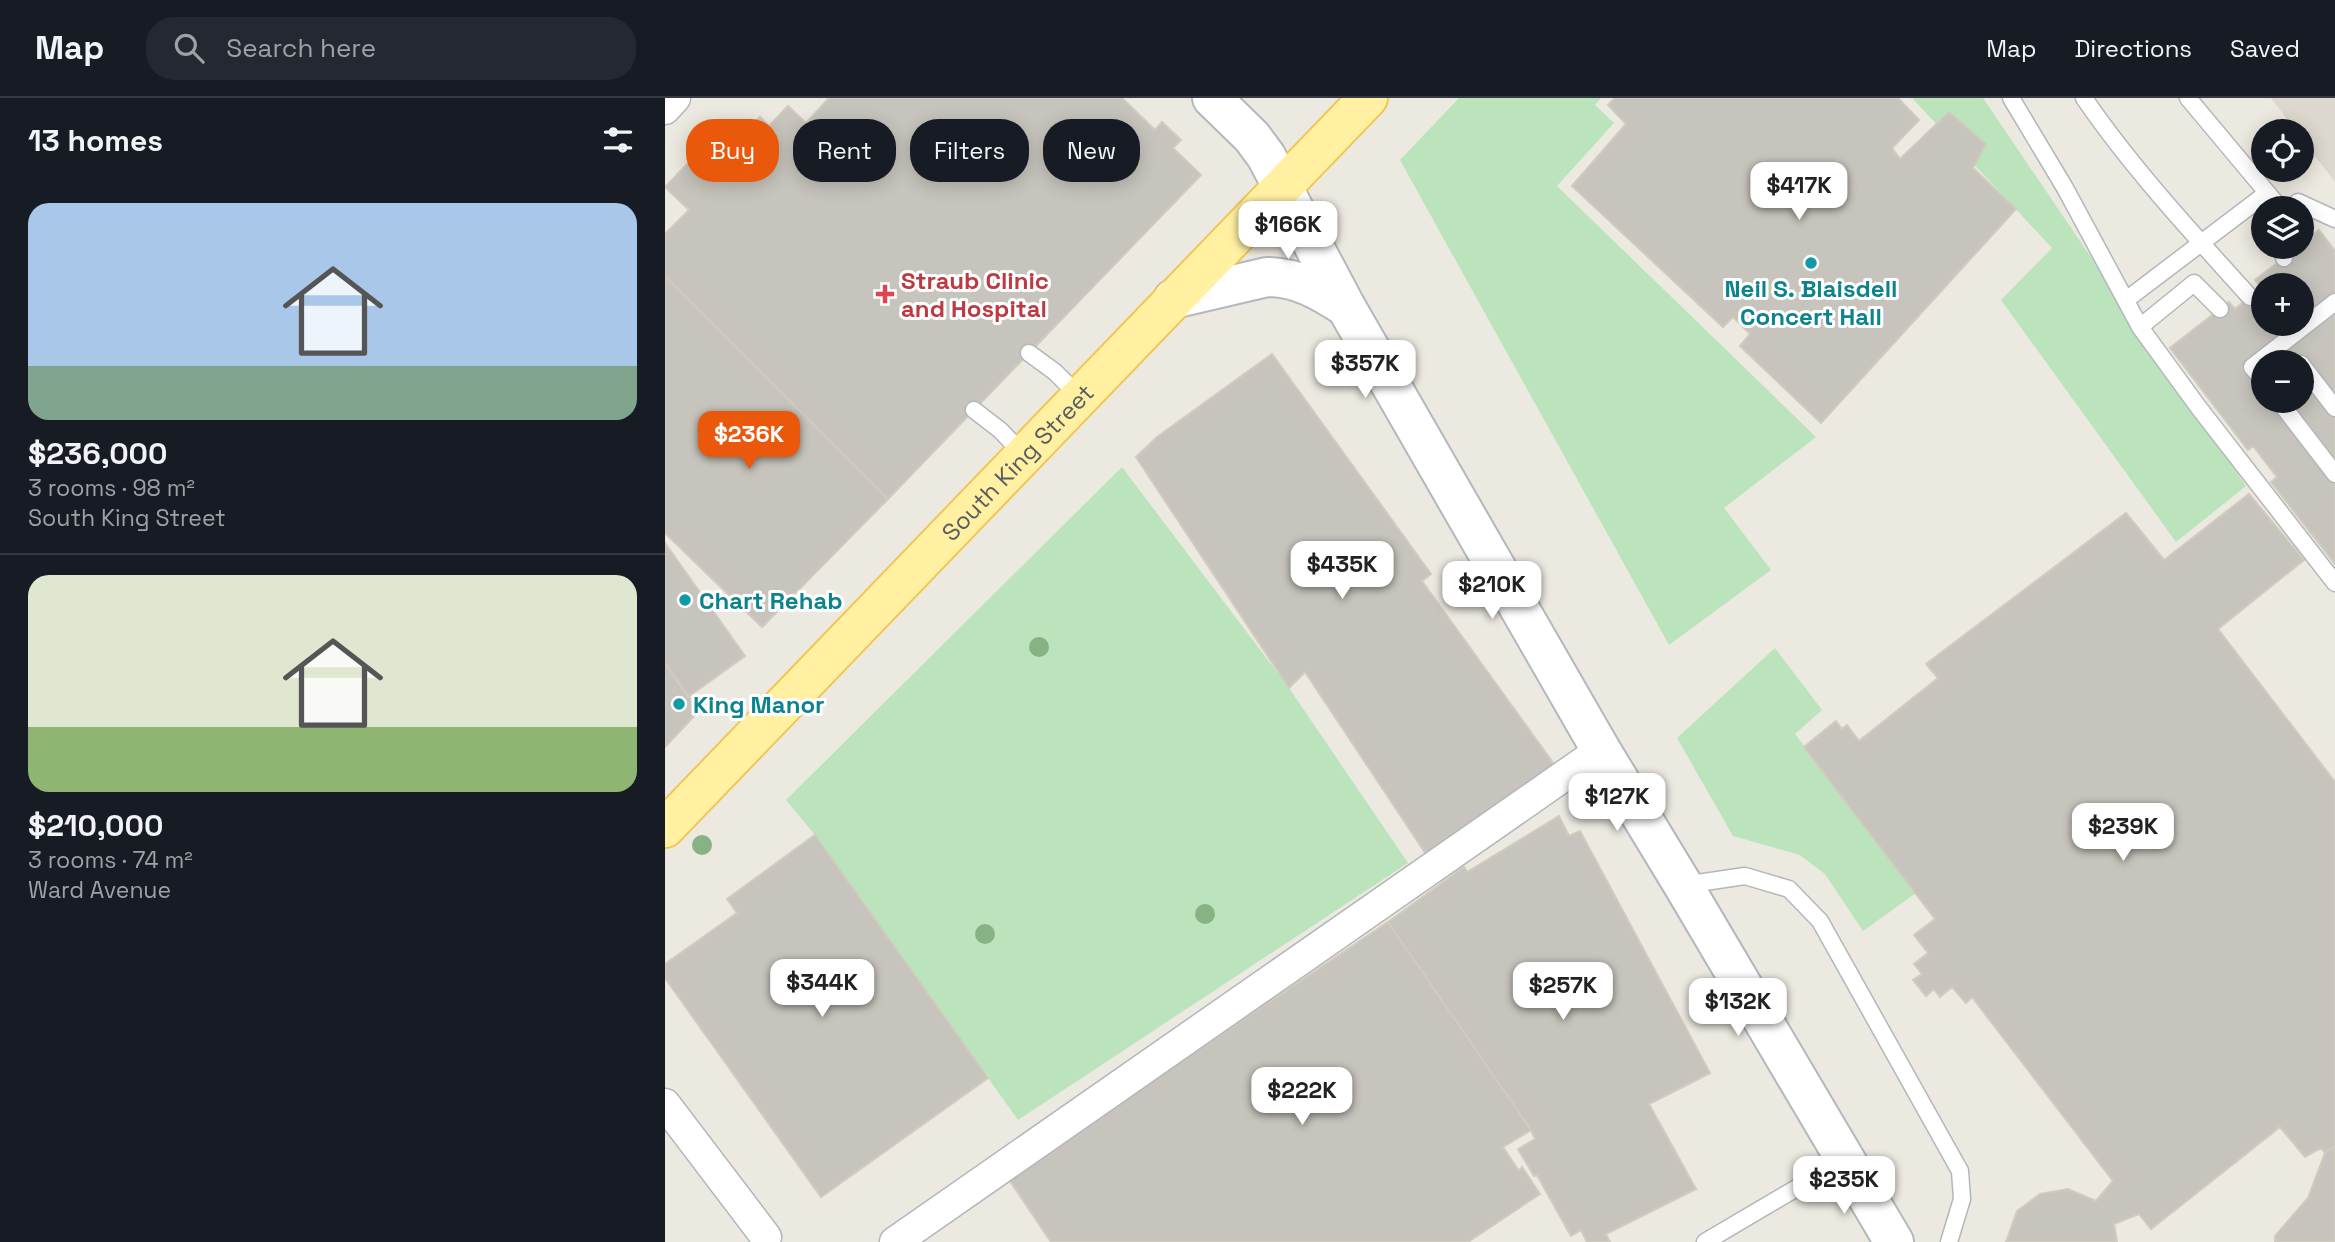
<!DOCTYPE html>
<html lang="en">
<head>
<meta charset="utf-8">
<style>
	body { margin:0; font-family:"Space Grotesk",sans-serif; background:#242831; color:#f1f3f6; height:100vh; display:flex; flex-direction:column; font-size:26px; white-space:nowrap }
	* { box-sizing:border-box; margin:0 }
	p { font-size:23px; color:#9ea1a6 }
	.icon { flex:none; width:38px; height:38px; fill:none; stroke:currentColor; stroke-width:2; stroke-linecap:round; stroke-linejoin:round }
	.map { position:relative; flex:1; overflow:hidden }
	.drawer { display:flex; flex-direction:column; background:#171b24; width:665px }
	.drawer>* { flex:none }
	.hud { position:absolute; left:21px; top:21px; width:665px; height:63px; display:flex; gap:14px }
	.fabs { position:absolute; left:1586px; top:21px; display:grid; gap:14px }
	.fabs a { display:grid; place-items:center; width:63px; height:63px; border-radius:50%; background:#171b24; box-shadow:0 4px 18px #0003; font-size:35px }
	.price { position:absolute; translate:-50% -60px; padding:0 16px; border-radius:14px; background:#fff; color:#222; font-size:23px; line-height:46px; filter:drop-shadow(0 2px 4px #0008) }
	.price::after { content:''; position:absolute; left:50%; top:42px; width:21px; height:16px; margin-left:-10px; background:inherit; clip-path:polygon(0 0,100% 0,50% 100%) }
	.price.on { background:#ea580c; color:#fff }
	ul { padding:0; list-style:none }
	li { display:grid; align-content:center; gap:14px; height:371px; padding:0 28px }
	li+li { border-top:2px solid #363941 }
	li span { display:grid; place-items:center; height:217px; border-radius:21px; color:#555 }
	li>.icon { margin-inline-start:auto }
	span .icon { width:126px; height:126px; fill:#fffc; stroke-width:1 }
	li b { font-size:30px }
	h2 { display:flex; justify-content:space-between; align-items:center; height:84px; padding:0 28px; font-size:30px }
	.pill { padding:0 24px; border-radius:28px; background:#171b24; box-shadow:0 4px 18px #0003; font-size:24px; line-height:63px }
	.pill.on { background:#ea580c; color:#fff }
	header { display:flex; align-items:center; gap:42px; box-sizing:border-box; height:98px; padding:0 35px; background:#171b24; border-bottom:2px solid #363941 }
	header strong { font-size:33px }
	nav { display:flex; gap:38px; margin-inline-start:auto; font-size:24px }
	.search { width:490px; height:63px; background:#242831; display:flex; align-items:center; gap:18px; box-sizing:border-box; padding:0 24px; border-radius:28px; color:#9ea1a6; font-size:26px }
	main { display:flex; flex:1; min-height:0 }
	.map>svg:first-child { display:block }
	.education { fill:#dcd8ce }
	.green { fill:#bbe4bc }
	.building { fill:#c7c4bd; stroke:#d1cbbe; stroke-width:2; fill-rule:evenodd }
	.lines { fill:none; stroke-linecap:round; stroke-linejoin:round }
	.service-casing { stroke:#b3b6bb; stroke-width:19 }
	.minor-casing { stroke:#b3b6bb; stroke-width:33 }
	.secondary-casing { stroke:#b4b7bd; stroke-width:42 }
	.primary-casing { stroke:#f2c653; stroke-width:42 }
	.service { stroke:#fff; stroke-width:16 }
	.minor { stroke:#fff; stroke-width:30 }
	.secondary { stroke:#fff; stroke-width:38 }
	.primary { stroke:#fff0a2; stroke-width:38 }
	.tree { fill:#87b284 }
	.culture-dot { fill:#0f9aa8; stroke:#fff; stroke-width:2.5 }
	.health-dot { fill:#e0444e; stroke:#fff; stroke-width:2.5 }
	.labels { text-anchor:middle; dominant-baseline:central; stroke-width:6; stroke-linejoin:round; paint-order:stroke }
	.health-label { font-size:24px; font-weight:bold; fill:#be3a42; stroke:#fff; text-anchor:start }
	.culture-label { font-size:24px; font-weight:bold; fill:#0d838f; stroke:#fff; text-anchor:start }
	.street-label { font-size:24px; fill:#595c61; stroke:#fff }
</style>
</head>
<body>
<header>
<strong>Map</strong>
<div class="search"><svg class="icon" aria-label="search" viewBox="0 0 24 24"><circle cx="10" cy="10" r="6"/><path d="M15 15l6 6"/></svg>Search here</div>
<nav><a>Map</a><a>Directions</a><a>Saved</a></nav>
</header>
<main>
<section class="drawer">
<h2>13 homes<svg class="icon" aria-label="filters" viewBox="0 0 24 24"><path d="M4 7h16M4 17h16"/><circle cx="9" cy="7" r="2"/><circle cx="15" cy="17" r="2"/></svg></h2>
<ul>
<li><span style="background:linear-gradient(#a9c7e8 75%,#7fa58c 0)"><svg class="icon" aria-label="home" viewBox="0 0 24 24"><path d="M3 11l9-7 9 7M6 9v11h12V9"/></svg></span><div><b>$236,000</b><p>3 rooms · 98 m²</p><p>South King Street</p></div></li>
<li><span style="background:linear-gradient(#dfe7d0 70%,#8fb573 0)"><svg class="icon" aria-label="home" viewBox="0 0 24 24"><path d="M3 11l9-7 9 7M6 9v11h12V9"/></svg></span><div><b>$210,000</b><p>3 rooms · 74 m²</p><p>Ward Avenue</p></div></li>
</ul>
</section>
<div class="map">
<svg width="1670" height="1144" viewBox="0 0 1670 1144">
	<rect width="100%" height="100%" fill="#ece9e0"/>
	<path class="education" d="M1606 0H1670V84L1636 40V33H1631Z"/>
	<path class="green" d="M794 0H936L930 7 949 25 892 88 1151 339 1059 410 1106 472 1004 547 735 62Z
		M1247 0H1318L1581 388 1511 444 1336 202 1387 150Z
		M457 369 624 590 743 765 353 1022 150 737 121 702Z
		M1110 550 1157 612 1130 636 1251 795 1198 833 1160 776 1135 757 1068 738 1012 640Z"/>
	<path class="building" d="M164 0H457L490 32 497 24 516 42 508 50 536 77 223 401 0 178V136L24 112 0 89 62 25 76 38 95 19 104 28 123 8 141 25Z
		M950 0H1233L1254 22 1227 50 1235 61 1284 14 1321 46 1308 70 1351 111 1156 325 1075 248 1085 236 1068 219 1058 229 907 88 961 26 943 7Z
		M1654 132 1670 153V466L1606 384 1612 379 1588 348 1583 352 1505 250 1564 204 1570 211 1596 190 1590 182 1633 149H1636V146ZM1598 187H1636V226H1598ZM1598 264H1636V303H1598Z
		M0 178 223 401 97 529 0 435Z
		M607 256 766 476 757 483 891 669 761 756 640 574 624 590 471 359 492 339Z
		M1584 396 1639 462 1553 531 1670 684V1048L1660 1055 1656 1050 1640 1059 1615 1029 1486 1131 1474 1116 1449 1126 1452 1144H1341L1352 1113 1375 1096 1403 1091 1431 1103 1448 1083 1307 899 1301 905 1287 889 1275 899 1269 891 1261 898 1248 882 1257 876 1249 866 1263 855 1249 837 1270 821 1139 649 1171 623 1177 631 1182 627 1194 643 1273 580 1261 566 1461 415 1499 462Z
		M0 445 80 558 23 599 0 565Z
		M0 565 34 613 0 649Z
		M894 718 904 738 915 733 1045 975 984 1006 1031 1091 941 1136 945 1144H922L916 1132 906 1138 872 1077 869 1078 853 1051 870 1041 866 1032 723 824 799 769 802 774Z
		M150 737 323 980 156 1099 0 880V866L72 815 62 801Z
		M723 824 866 1032 838 1049 854 1073 857 1069 875 1096 803 1144H386L343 1080Z
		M1670 1048V1144H1610V1138L1643 1100 1660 1055Z"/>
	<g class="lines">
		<defs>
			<path id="service" d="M1346 0 1400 90 1475 229
				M1419 0C1466 69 1529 137 1585 199
				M1523 0 1615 110
				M1625 110 1633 104 1670 121
				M1618 149 1619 160
				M1461 202 1602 95
				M1555 211 1529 185 1475 229 1534 310 1670 485
				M364 255 390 274 414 298
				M1636 266 1670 310
				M1598 282 1587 269 1670 204
				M1614 303 1670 376
				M309 312 335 332 359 357
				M1019 787 1080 778 1124 791 1155 823 1295 1073 1297 1101 1284 1144
				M1040 1144 1179 1062"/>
			<path id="minor" d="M0 11 10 0
				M0 1006 101 1139
				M230 1144 936 652"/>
			<path id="secondary" d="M547 0 587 39 601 58 681 209 936 652 1018 787 1229 1144
				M508 201 602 179C633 179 656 193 681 209"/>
			<g id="primary">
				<path id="s1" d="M0 730 703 0"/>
			</g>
		</defs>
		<use href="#service" class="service-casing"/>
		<use href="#minor" class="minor-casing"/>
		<use href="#secondary" class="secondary-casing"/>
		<use href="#primary" class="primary-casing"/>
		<use href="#service" class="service"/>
		<use href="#minor" class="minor"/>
		<use href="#secondary" class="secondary"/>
		<use href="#primary" class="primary"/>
	</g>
	<g class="tree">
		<circle cx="374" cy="549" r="10"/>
		<circle cx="37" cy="747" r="10"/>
		<circle cx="540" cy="816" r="10"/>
		<circle cx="320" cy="836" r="10"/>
	</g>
	<g class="culture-dot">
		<circle cx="1146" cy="165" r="7"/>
		<circle cx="20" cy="502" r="7"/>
		<circle cx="14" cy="606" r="7"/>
	</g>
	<path class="health-dot" d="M216.5 185.5h7v7h7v7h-7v7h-7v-7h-7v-7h7z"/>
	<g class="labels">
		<g class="health-label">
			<text x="236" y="182">Straub Clinic<tspan x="236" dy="28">and Hospital</tspan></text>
		</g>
		<g class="culture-label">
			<text x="1146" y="190" text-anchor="middle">Neil S. Blaisdell<tspan x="1146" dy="28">Concert Hall</tspan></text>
			<text x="34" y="502">Chart Rehab</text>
			<text x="28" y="606">King Manor</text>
		</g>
		<g class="street-label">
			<text stroke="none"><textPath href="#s1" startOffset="508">South King Street</textPath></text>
		</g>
	</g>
</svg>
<div class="fabs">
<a><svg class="icon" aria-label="locate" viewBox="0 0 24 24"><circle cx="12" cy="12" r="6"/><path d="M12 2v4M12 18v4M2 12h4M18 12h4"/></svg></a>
<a><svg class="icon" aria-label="layers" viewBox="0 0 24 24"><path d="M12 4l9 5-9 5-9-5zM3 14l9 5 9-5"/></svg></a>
<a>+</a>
<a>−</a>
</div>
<b class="price" style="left:1134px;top:124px">$417K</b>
<b class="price" style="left:623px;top:163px">$166K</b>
<b class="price" style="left:700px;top:302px">$357K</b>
<b class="price on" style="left:84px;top:373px">$236K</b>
<b class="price" style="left:677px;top:503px">$435K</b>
<b class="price" style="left:827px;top:523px">$210K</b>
<b class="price" style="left:952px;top:735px">$127K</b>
<b class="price" style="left:1458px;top:765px">$239K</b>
<b class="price" style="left:157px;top:921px">$344K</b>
<b class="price" style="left:898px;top:924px">$257K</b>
<b class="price" style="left:1073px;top:940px">$132K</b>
<b class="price" style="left:637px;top:1029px">$222K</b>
<b class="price" style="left:1179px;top:1118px">$235K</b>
<div class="hud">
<a class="pill on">Buy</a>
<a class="pill">Rent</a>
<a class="pill">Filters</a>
<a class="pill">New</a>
</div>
</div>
</main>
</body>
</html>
